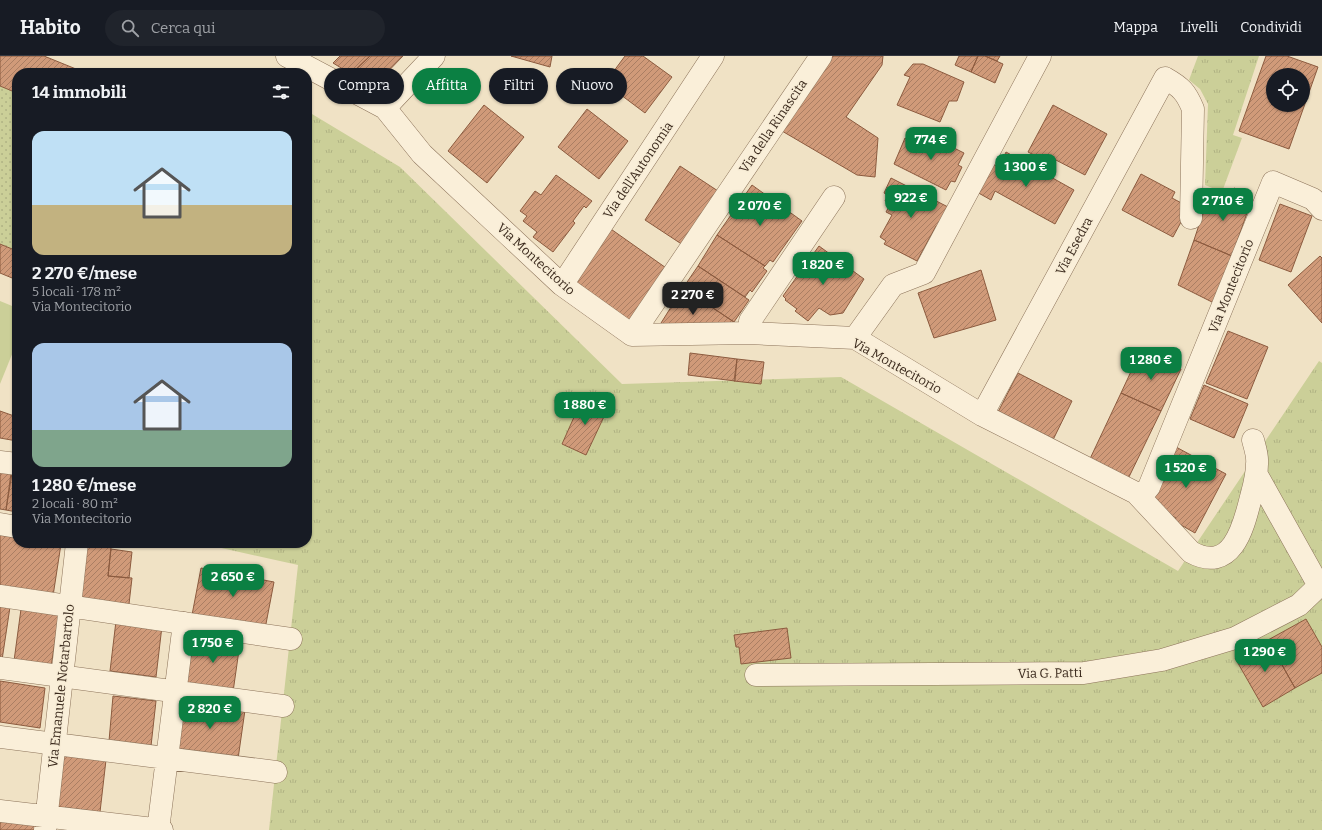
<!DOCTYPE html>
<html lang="it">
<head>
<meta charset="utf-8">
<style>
	body { margin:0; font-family:Bitter,serif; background:#20242c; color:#f1f3f6; height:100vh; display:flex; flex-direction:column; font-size:15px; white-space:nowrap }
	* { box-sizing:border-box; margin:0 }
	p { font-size:13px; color:#9ea1a6 }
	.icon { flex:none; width:22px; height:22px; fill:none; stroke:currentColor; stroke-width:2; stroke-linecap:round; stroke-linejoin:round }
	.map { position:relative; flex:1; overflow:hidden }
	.side { position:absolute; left:12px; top:12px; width:300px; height:480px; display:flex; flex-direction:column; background:#171b24; border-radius:16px; box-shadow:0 1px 3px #0004 }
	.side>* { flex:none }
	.top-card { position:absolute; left:324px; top:12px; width:380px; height:36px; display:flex; gap:8px }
	.buttons { position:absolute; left:1266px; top:12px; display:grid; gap:8px }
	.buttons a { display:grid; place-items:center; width:44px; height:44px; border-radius:50%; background:#171b24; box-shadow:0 1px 3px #0004; font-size:20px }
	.price { position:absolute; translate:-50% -34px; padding:0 9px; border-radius:8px; background:#0b8043; color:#fff; font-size:13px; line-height:26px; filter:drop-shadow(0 1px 2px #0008) }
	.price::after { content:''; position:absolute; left:50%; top:24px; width:12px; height:9px; margin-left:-6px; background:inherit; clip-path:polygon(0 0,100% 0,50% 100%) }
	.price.selected { background:#222; color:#fff }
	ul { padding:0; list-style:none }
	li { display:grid; align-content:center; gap:8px; height:212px; padding:0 20px }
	li span { display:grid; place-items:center; height:124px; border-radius:12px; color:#555 }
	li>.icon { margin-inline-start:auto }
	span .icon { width:72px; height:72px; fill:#fffc; stroke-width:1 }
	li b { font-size:17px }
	h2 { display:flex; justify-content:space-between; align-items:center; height:48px; padding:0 20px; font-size:17px }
	.tag { padding:0 14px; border-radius:18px; background:#171b24; box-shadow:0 1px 3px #0004; font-size:14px; line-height:36px }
	.tag.selected { background:#0b8043; color:#fff }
	header { display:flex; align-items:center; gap:24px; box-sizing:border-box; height:56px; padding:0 20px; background:#171b24; border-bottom:1px solid #363941 }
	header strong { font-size:19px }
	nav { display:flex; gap:22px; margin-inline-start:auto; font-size:14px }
	.search { width:280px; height:36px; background:#20242c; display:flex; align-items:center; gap:10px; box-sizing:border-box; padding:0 14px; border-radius:22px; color:#9ea1a6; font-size:15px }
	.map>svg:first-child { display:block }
	.grass { fill:url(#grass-tufts) }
	.garden { fill:url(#garden-dots) }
	.pitch { fill:#cbcf98 }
	.building { fill:url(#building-hatch); stroke:#8c5b3f; fill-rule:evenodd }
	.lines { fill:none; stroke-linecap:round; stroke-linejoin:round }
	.minor-casing { stroke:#8c735a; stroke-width:23 }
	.minor { stroke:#faefd9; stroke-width:22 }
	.labels { text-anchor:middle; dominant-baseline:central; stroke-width:3; stroke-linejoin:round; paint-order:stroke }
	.street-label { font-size:13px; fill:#3c2b1e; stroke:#f7ecd5 }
</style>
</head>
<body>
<header>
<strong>Habito</strong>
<div class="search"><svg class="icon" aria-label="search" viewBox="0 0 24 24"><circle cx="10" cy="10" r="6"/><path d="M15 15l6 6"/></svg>Cerca qui</div>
<nav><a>Mappa</a><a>Livelli</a><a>Condividi</a></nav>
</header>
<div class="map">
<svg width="1322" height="774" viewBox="0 0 1322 774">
	<defs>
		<pattern id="grass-tufts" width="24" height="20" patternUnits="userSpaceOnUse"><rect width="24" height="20" fill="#cbcf98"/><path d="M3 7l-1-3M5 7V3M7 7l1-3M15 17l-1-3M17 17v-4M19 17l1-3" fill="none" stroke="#afb283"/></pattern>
		<pattern id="garden-dots" width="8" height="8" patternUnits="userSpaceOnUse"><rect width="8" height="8" fill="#cbcf98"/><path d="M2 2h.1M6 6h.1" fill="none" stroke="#afb283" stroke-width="1.8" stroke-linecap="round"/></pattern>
		<pattern id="building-hatch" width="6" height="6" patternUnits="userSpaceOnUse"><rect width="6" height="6" fill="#d09a79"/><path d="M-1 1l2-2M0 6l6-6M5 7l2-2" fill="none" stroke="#aa7e63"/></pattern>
	</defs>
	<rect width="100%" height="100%" fill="#f0e2c5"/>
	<path class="grass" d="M1198 0H1259L1233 79 1242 82 1222 136 1205 129 1208 48 1200 33 1189 24Z
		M307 55 400 111 622 328 841 321 1178 515 1319 305 1322 307V774H269L298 509 199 487H307Z"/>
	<path class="garden" d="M0 30 17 37V195L0 188Z"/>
	<path class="pitch" d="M0 245 17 252V286L0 328Z"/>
	<path class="building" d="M0 0H44L76 13 74 17H17V37L0 30Z
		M340 0H370L351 18 333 7Z
		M370 0H403L373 31 351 18Z
		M511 0H552L550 11Z
		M625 0H643L672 21 645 57 605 27Z
		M832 0H883L882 9 846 61 878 82 875 121 857 119 782 75Z
		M959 0H978L971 16 955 9Z
		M978 0H985L1003 8 995 27 971 16Z
		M985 0H1000L997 5Z
		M1266 0H1287L1318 11 1289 93 1239 75ZM1273 19H1303V49H1273Z
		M913 8H923L964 26 957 45H949L940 66 897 49 910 21 904 19Z
		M484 49 524 81 487 127 448 95Z
		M1053 49 1107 78 1085 119 1050 101 1048 106 1028 96Z
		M587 53 628 85 599 123 558 91Z
		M926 78 964 97 958 109 962 111 955 126 951 125 946 134 894 108 905 82 920 90Z
		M1006 96 1074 134 1055 168 995 135 991 144 975 135 991 107 999 111Z
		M680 110 718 135 683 189 645 164Z
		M1141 118 1175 136 1172 142 1189 151 1173 181 1122 154Z
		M556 119 592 145 586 152 584 150 573 165 575 167 553 196 533 181 537 176 523 165 527 160 520 155 535 135 541 139Z
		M891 122 950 152 940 172 936 170 917 205 884 188 886 185 880 181 892 159 886 156 891 147 885 145 888 139 884 137Z
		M752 129 802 165 773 206 770 204 765 210 717 179Z
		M1234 132 1246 137 1248 154 1232 200 1194 184 1209 139 1227 145Z
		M1280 148 1312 160 1291 216 1259 204Z
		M608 171 669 214 630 271 568 228Z
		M717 179 765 210 763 212 767 215 752 236 750 234 745 241 698 210Z
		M1194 184 1232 200 1214 247 1178 229Z
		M0 188 17 195V224L0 217Z
		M819 190 864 223 843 257 830 259 819 252 808 265 795 255 797 253 785 244 786 243 783 240Z
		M1320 200 1322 202V267L1288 229Z
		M698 210 749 244 734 266 683 232Z
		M981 214 996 264 934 282 918 237Z
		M683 232 734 266 727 274 656 275Z
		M1228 275 1268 291 1247 343 1206 327Z
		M1141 294 1181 313 1161 355 1121 337Z
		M690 297 737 303 735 325 688 319Z
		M737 303 764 306 761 328 734 325Z
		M1018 317 1072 345 1051 388 996 360Z
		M1204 329 1248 348 1234 382 1190 363Z
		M1121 337 1161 355 1127 425 1088 407Z
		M583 341 608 352 586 399 562 388Z
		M0 355 17 361V385L0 382Z
		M1176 391 1226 418 1195 477 1174 465 1176 462 1156 451 1148 442Z
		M0 409 12 410 6 454 0 453Z
		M12 417H17V456L6 454Z
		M0 479 17 482V487L61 488 53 540 0 530Z
		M85 487 111 491 108 520 132 522 129 548 79 542Z
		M111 493 132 496 129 522 108 520Z
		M201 512 274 526 265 573 192 559Z
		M0 550 10 551 2 604H0Z
		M21 553 59 559 51 611 14 605Z
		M1306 563 1322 591V617L1295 632 1268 584Z
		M116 565 162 570 156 621 110 615Z
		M787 572 791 602 741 608 739 591H736L734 579Z
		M192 580 240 587 233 636 185 628Z
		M1268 584 1295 632 1263 651 1235 602Z
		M0 625 45 632 40 672 0 666Z
		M113 640 156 645 151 690 109 685Z
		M182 645 245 654 238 703 176 695Z
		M59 698 106 704 100 756 53 750Z
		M0 762 36 767 35 774H0Z"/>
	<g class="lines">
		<defs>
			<path id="minor" d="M287 0 385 52 422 98 562 229 632 279 749 277 855 282 982 359 1136 437H1144L1149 431 1273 126 1313 143 1322 153
				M385 52 434 0
				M562 229 713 0
				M749 277 750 265 834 141
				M632 279 821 0
				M855 282 893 229 924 217 1040 0
				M982 359 1165 22C1181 31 1186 36 1193 53L1191 162
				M0 406 17 408
				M1257 419 1319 530
				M1136 437 1191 496C1231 518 1243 473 1250 445 1253 433 1257 421 1257 408 1258 400 1255 392 1253 384
				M0 468 17 471
				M0 540 291 583
				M0 612 283 650
				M756 619 1084 617 1162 604 1235 582 1299 549 1322 527
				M0 681 276 716
				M0 755 162 774
				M45 774 77 487
				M158 774 184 567"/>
		</defs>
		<use href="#minor" class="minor-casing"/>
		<use href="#minor" class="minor"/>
	</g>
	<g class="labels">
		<g class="street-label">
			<text transform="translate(773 70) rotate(-56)">Via della Rinascita</text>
			<text transform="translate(638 114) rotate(-56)">Via dell'Autonomia</text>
			<text transform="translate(1074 190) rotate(-62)">Via Esedra</text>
			<text transform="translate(536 203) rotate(42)">Via Montecitorio</text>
			<text transform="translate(1231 230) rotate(-68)">Via Montecitorio</text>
			<text transform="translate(897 310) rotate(29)">Via Montecitorio</text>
			<text transform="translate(1050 617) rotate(-1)">Via G. Patti</text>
			<text transform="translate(61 630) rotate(-84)">Via Emanuele Notarbartolo</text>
		</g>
	</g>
</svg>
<div class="buttons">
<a><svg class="icon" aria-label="locate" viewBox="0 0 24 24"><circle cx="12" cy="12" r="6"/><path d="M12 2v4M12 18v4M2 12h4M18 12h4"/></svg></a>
</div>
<b class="price" style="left:931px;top:105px">774 €</b>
<b class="price" style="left:1026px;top:132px">1 300 €</b>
<b class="price" style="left:911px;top:163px">922 €</b>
<b class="price" style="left:1223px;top:166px">2 710 €</b>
<b class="price" style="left:760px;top:171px">2 070 €</b>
<b class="price" style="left:823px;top:230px">1 820 €</b>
<b class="price selected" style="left:693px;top:260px">2 270 €</b>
<b class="price" style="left:1151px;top:325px">1 280 €</b>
<b class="price" style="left:585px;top:370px">1 880 €</b>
<b class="price" style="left:1186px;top:433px">1 520 €</b>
<b class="price" style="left:233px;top:542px">2 650 €</b>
<b class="price" style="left:213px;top:608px">1 750 €</b>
<b class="price" style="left:1265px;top:617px">1 290 €</b>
<b class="price" style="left:210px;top:674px">2 820 €</b>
<div class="top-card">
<a class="tag">Compra</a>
<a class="tag selected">Affitta</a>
<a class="tag">Filtri</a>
<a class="tag">Nuovo</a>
</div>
<section class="side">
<h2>14 immobili<svg class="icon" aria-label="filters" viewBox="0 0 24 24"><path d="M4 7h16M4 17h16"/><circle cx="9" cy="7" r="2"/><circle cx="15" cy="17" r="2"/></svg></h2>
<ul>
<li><span style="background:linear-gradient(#bfe0f5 60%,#c2b280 0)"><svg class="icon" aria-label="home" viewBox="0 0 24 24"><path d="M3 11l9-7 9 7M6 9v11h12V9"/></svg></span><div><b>2 270 €/mese</b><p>5 locali · 178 m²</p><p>Via Montecitorio</p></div></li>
<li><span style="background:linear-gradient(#a9c7e8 70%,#7fa58c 0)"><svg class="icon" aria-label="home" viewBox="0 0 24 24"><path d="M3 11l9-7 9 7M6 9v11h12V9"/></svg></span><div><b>1 280 €/mese</b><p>2 locali · 80 m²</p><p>Via Montecitorio</p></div></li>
</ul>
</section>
</div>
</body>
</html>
